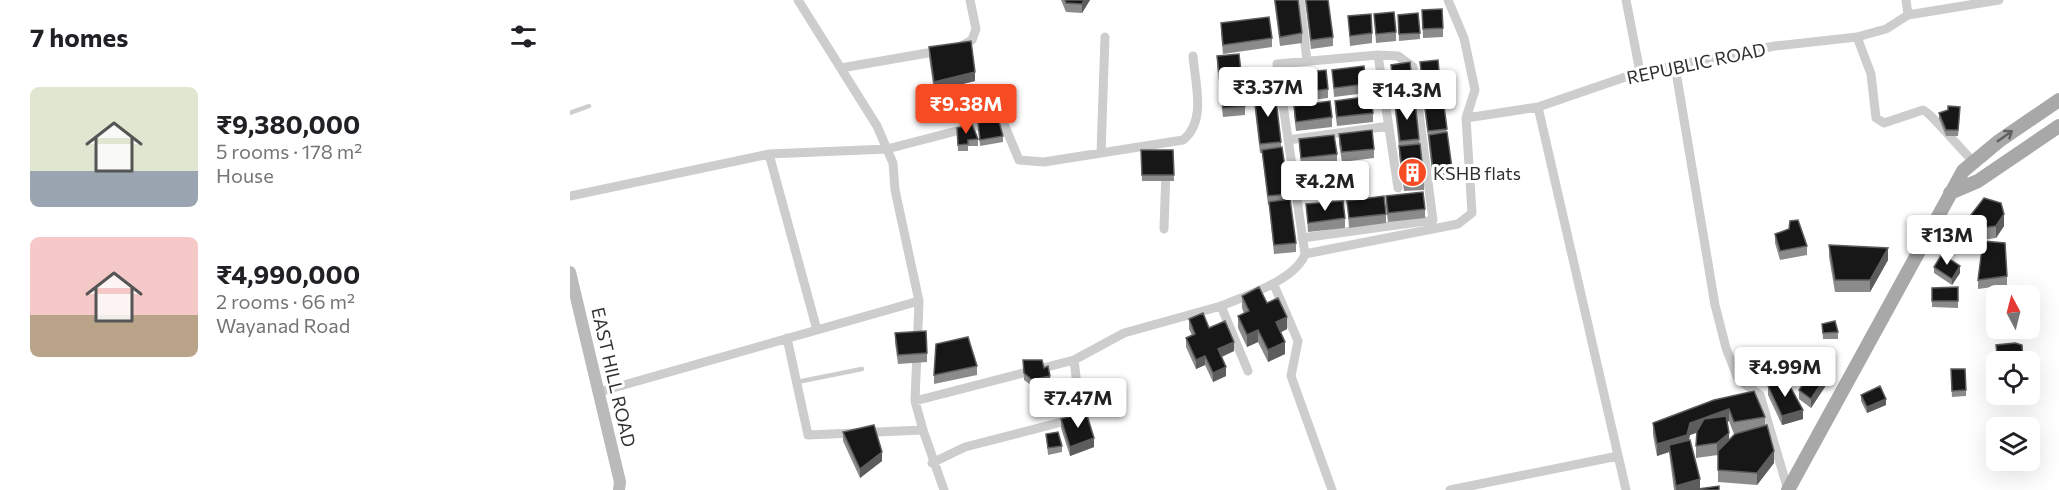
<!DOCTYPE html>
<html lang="en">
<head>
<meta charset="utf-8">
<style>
	body { margin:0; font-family:Commissioner,sans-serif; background:#f2f2f2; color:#202124; height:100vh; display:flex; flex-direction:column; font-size:22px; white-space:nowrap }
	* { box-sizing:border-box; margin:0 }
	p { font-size:20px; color:#757577 }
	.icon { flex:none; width:33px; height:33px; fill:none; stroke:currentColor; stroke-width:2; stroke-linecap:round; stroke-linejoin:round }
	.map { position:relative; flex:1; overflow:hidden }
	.drawer { display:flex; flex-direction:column; background:#fff; width:570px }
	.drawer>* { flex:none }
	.needle { width:39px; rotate:353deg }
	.tools { position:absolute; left:1416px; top:285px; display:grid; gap:12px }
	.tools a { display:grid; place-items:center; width:54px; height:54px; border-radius:9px; background:#fff; box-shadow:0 6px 24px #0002; font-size:30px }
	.price { position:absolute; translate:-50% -51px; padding:0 14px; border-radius:6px; background:#fff; color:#222; font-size:20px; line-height:39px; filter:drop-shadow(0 2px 3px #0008) }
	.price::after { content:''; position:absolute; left:50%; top:36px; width:18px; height:14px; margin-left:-9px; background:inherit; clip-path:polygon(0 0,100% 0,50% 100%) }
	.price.active { background:#f64b23; color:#fff }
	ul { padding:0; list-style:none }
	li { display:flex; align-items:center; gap:18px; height:150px; padding:0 30px }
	li span { display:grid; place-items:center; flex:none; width:168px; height:120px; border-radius:9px; color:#555 }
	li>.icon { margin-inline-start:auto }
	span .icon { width:72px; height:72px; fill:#fffc; stroke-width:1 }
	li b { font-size:26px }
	h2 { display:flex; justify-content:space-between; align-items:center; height:72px; padding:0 30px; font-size:26px }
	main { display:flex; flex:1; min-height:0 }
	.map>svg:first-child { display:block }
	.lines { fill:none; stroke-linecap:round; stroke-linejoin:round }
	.lane { stroke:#cdcdcd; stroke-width:4.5 }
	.street { stroke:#cdcdcd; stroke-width:9 }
	.secondary { stroke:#bababa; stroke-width:12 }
	.primary { stroke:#a8a8a8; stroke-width:14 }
	.wall { fill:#8b8b8b; fill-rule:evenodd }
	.shaded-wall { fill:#5d5d5d }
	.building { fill:#171717; stroke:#5d5d5d; stroke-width:1.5 }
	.oneway { stroke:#606060 }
	.labels { text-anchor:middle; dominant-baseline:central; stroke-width:6; stroke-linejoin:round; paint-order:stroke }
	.street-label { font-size:18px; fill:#303030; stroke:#fff }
	.poi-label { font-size:18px; fill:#303030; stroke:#fff; text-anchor:start }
</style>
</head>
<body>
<main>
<section class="drawer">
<h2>7 homes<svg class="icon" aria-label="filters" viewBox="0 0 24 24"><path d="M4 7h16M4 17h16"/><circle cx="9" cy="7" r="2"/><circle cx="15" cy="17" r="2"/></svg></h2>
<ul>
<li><span style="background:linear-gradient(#dfe7d0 70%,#9aa5b1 0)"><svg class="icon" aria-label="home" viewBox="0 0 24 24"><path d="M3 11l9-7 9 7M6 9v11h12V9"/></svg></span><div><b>₹9,380,000</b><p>5 rooms · 178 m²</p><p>House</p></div></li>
<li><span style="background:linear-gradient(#f6c9c9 65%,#b9a48a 0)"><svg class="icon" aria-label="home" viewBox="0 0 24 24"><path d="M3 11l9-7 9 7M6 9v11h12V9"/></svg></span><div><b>₹4,990,000</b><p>2 rooms · 66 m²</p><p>Wayanad Road</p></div></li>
</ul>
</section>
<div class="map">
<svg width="1489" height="490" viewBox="0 0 1489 490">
	<rect width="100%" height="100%" fill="#fff"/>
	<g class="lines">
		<path class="lane" d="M0 113 19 106
			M227 382 292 369"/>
		<path class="street" d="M228 0 307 126 323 163 325 190 349 301 345 401 353 430
			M730 0 737 61
			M1056 0 1070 72
			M1336 0 1338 15
			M1287 37 1301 74 1306 118 1314 123 1353 110C1360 112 1393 152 1403 161
			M391 46 402 40 406 29 400 0
			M1105 66 1145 305 1156 348 1168 379 1190 395 1218 490
			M271 68 369 51
			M968 107 1070 72 1205 46 1287 37 1316 29 1338 15 1429 0
			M896 118 968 107 1056 490
			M718 140 819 126
			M531 153 535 37
			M199 154 247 330
			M0 196 199 154 317 149 406 126 434 124 449 160 474 162 613 140C637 121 625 83 623 56
			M594 229 596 171
			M732 238 863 220 843 67 828 56 808 55
			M735 254 707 64 808 55 828 188
			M704 285 728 341 721 376 762 490
			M651 306C675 296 726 280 735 254L888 224 902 213 896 118 905 90 894 38 878 0
			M217 338 238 435 353 430 374 490
			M29 392 349 301
			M345 401 504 360
			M362 463 395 447 511 417 504 360 554 333 651 306 678 371
			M880 490 1048 456"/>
		<path class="secondary" d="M0 272 50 482 49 490"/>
		<path class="primary" d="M1380 193 1408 181 1489 126
			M1218 490 1393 171 1429 141 1489 100"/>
	</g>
	<path class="wall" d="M491 0H520L512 13 496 12Z
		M704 0H728L732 33V43L710 46Z
		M735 0H758L763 37V46L741 49Z
		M852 10 873 28V37L853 38Z
		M804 14 826 32V41L806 43Z
		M828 15 850 33V39L829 41Z
		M778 16 802 33V43L780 46Z
		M651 23 702 38V47L653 54 651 32Z
		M359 47 405 81 364 91 359 57Z
		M647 56 675 106V115L653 117 647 66Z
		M850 62 871 93 882 168V177L863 180 850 71Z
		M821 65 844 97 854 180V190L834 191 829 156V147L821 74Z
		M762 70 796 84V93L764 97Z
		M721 74 758 89V98L723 102 721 83Z
		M684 94 711 142V147L719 194V199L726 243V252L704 254 699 205H698L692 153H690L684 103Z
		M765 101 803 113V122L767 126 765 110Z
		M724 106 762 117V127L726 131 724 115Z
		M1369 113H1390L1388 136H1376L1369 119Z
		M408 123 433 136V142L410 146Z
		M387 128 408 139V146H398V151H388Z
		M769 134 804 149V158L772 162 769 144Z
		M729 139 767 154V163L731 167Z
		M571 150H603L604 181H572Z
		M816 196 855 209V218L818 222 816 206Z
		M777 201 816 214V223L779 228Z
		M736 204 775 218V228L738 232Z
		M1397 220 1434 226 1426 238 1412 240 1397 232Z
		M1219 229 1237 246V255L1210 260 1205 243V234Z
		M1259 245 1318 260 1300 292H1265L1259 257Z
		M1364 267 1390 273 1382 285 1364 273Z
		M1437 276V285L1408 289V280Z
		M1388 287V308L1362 307V288Z
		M672 296 697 303 717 329 710 332 715 354 698 362 688 342 677 347 668 328V316L674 313 672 308Z
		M619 319 639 328 664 351 652 357 656 376 643 382 635 365 626 369 616 347V338L622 335 619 329Z
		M1252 324 1268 332V339H1253Z
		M325 333 357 353V362L328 364 325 343Z
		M453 360 474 368 480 382 462 386 454 380Z
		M407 366V375L364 384V375Z
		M1264 373 1241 408 1229 399V390Z
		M1381 376 1396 390V396L1382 397Z
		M1198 386 1233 419 1212 425 1198 395Z
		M1291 395 1316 405 1297 413 1291 401Z
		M1144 400 1195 417V426L1204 463 1187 485 1148 482V455L1126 458V433L1120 435 1119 440 1130 489 1149 490H1104L1099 452 1087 456 1083 435V423ZM1159 421 1164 434H1165L1159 440 1157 422Z
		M491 419 524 447 500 456 491 428Z
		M273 432 312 461 290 478 273 441Z
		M476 434 492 446V452L478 455Z"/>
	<path class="shaded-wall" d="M514 0H520L512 13V4Z
		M405 72V81L364 91V82Z
		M1434 214V226L1426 238V226Z
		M1318 248V260L1300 292V280Z
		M1390 266V273L1382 285V279Z
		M717 317V329L706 335V322Z
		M688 330V342L677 347V335Z
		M664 342V351L648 358V349Z
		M715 342V354L698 362V350Z
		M635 356V365L626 369V360Z
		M1264 364V373L1241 408V399Z
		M656 367V376L643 382V373Z
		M480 376V382L462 386V380Z
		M1316 399V405L1297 413V407Z
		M1159 409V421L1120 435 1117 448 1099 445V452L1087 456V444L1120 423Z
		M1233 410V419L1212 425V416Z
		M1159 433V445L1147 456V443Z
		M524 438V447L500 456V447Z
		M1204 451V463L1187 485V473Z
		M312 452V461L290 478V469Z
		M1130 479V490H1106V486Z"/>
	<path class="building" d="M495 0H514L512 4 496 3Z
		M705 0H728L732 33 710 37Z
		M736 0H758L763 37 741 40Z
		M872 9 873 28 853 29 852 10Z
		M824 12 826 32 806 34 804 14Z
		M848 13 850 33 829 34 828 15Z
		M801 14 802 33 780 36 778 16Z
		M699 17 702 38 653 45 651 23Z
		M401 41 405 72 364 82 359 47Z
		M669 54 675 106 653 108 647 56Z
		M868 60 871 93 854 95 850 62Z
		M840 62 844 97 825 99 821 65Z
		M794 66 796 84 764 88 762 70Z
		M756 70 758 89 723 93 721 74Z
		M705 91 711 142 690 144 684 94Z
		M801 96 803 113 767 117 765 101Z
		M873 98 877 129 858 131 854 100Z
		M760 101 762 117 726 122 724 106Z
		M845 101 849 139 830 141 825 104Z
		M1378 106 1390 107 1388 130H1376L1369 113 1378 110Z
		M428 118 433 136 410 140 408 123Z
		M402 124 408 139 398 140V144L388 145 387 128Z
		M802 130 804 149 772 152 769 134Z
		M877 132 882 168 863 170 859 135Z
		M764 135 767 154 731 158 729 139Z
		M850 144 854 180 834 182 829 146Z
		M712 147 719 194 698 196 692 150Z
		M571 150H603L604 175H572Z
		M853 192 855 209 818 213 816 196Z
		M814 196 816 214 779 218 777 201Z
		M1414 198 1431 203 1434 214 1426 226 1412 228 1397 220Z
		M720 199 726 243 704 245 699 202Z
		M773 201 775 218 738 223 736 204Z
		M1228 220 1237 246 1210 251 1205 234 1219 229 1220 221Z
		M1413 241 1435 243 1437 276 1408 280Z
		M1259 245 1318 248 1300 280H1265Z
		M1372 254 1390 266 1382 279 1364 267Z
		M689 287 697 303 708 298 717 317 706 322 715 342 698 350 688 330 677 335 668 316 679 311 672 296Z
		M1388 287V301H1362V288Z
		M633 313 639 328 655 321 664 342 648 349 656 367 643 373 635 356 626 360 616 338 625 334 619 319Z
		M1265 321 1268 332 1253 333 1252 324Z
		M356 331 357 353 328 355 325 333Z
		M398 337 407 366 364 375 366 344Z
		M1445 343 1452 345 1453 362H1428L1426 345Z
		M1251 356 1264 364 1241 399 1229 390Z
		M453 360H472L474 368 478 366 480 376 462 380 454 373Z
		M1381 369H1395L1396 390 1382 391Z
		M1216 379 1233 410 1212 416 1198 386Z
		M1310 386 1316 399 1297 407 1291 395Z
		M1184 391 1195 417 1164 422 1159 409 1120 423 1117 435 1087 444 1083 423 1144 400Z
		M516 412 524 438 500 447 491 419Z
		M1156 416 1159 433 1147 443 1126 446 1127 431 1134 419Z
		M304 425 312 452 290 469 273 432Z
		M1197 425 1204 451 1187 473 1148 470V451L1165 434Z
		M488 432 492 446 478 448 476 434Z
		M1120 440 1130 479 1106 486 1099 445Z
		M1149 486V490H1121Z"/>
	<defs><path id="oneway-shaft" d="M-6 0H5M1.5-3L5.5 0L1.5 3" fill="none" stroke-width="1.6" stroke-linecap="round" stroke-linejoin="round" transform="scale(1.5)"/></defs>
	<use class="oneway" href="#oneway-shaft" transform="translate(1435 136) rotate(-35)"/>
	<defs>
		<symbol id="building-disc" viewBox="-11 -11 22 22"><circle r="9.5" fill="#f64b23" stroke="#fff"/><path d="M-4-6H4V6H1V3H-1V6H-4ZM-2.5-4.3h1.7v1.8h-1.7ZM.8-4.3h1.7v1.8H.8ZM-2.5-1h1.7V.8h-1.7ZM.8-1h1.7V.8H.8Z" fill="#fff"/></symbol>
	</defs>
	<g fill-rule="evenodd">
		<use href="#building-disc" x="826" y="156" width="33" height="33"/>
	</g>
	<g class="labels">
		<g class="street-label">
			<text transform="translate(1126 63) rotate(-12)">REPUBLIC ROAD</text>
			<text transform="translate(44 377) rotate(77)">EAST HILL ROAD</text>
		</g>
		<g class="poi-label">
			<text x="863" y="173">KSHB flats</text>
		</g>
	</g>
</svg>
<div class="tools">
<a><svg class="needle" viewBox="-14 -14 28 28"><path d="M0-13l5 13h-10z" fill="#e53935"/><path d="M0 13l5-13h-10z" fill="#757577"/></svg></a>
<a><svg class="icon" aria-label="locate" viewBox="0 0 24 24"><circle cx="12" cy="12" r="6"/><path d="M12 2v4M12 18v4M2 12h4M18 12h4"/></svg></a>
<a><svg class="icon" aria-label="layers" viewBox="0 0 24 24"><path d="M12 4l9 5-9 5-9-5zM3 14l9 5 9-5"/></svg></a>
</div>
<b class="price" style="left:698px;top:118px">₹3.37M</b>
<b class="price" style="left:837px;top:121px">₹14.3M</b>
<b class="price active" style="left:396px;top:135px">₹9.38M</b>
<b class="price" style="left:755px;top:212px">₹4.2M</b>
<b class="price" style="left:1377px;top:266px">₹13M</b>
<b class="price" style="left:1215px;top:398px">₹4.99M</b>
<b class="price" style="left:508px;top:429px">₹7.47M</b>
</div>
</main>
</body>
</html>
